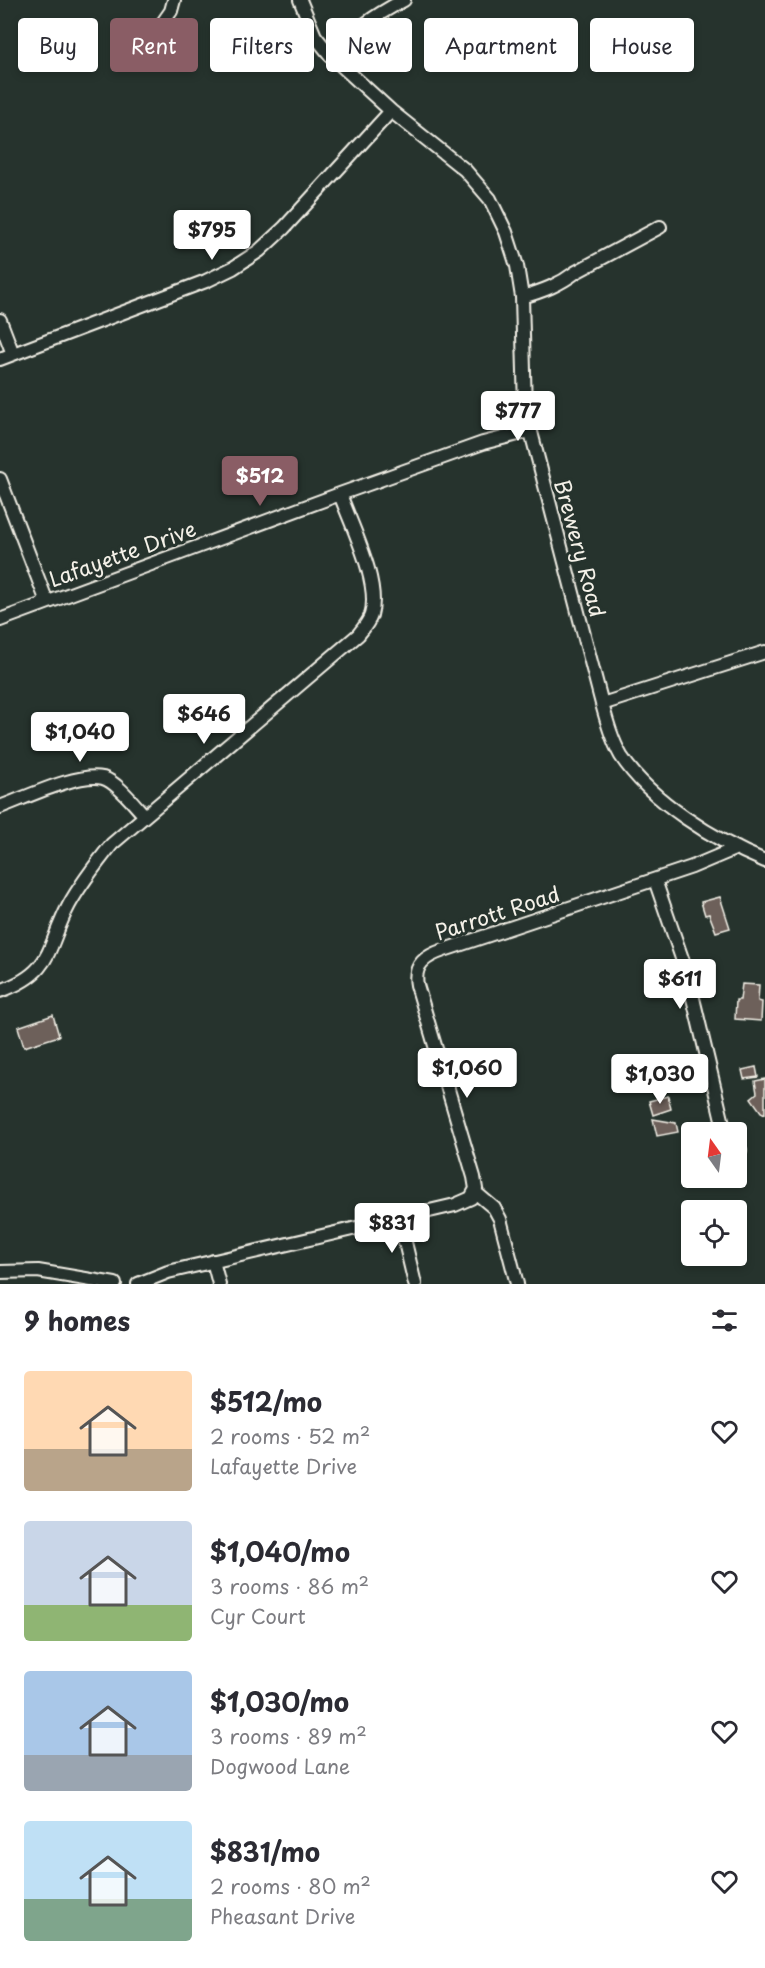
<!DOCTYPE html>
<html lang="en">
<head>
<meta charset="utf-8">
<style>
	body { margin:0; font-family:"Playpen Sans",sans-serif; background:#f7f7f7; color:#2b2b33; height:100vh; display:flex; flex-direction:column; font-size:22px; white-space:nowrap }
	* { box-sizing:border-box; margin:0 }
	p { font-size:20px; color:#7c7c81 }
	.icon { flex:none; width:33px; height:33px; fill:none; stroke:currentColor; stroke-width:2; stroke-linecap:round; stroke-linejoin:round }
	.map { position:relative; height:1284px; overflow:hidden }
	.side { display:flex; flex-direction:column; background:#fff; flex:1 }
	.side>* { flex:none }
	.hud { position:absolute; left:18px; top:18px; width:729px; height:54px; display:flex; gap:12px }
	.needle { width:39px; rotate:346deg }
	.controls { position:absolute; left:681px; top:1122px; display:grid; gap:12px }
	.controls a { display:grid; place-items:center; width:66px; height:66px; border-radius:6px; background:#fff; box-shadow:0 3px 9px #0003; font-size:30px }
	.price { position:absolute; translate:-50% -51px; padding:0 14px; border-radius:6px; background:#fff; color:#222; font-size:20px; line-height:39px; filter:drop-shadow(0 2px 3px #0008) }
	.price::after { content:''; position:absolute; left:50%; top:36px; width:18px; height:14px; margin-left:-9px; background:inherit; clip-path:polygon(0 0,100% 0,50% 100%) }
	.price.on { background:#8a5d65; color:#fff }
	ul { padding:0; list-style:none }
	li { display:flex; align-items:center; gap:18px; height:150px; padding:0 24px }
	li span { display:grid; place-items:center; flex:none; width:168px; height:120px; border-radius:6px; color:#555 }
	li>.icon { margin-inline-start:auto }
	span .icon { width:72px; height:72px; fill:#fffc; stroke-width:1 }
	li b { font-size:26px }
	h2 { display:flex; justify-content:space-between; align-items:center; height:72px; padding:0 24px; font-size:26px }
	.tag { padding:0 21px; border-radius:6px; background:#fff; box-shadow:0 3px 9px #0003; font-size:21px; line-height:54px }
	.tag.on { background:#8a5d65; color:#fff }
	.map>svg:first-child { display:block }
	.building { fill:#6d605a; stroke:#f4f1e8; stroke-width:1.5 }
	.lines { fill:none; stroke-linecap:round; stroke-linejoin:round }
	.minor-casing { stroke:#f4f1e8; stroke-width:16 }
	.minor { stroke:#26332d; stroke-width:12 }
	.labels { text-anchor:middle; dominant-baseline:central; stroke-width:6; stroke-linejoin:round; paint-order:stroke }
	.street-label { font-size:21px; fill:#f4f1e8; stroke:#26332d }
</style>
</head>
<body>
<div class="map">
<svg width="765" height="1284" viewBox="0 0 765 1284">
	<rect width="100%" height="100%" fill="#26332d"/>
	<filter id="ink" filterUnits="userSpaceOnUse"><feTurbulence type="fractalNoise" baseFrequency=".0167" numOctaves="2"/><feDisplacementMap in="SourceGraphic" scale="12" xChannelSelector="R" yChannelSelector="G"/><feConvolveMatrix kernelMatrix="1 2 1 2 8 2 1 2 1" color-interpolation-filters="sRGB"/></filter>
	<g filter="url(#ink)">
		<path class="building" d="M720 897 730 928 716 932 709 914 705 915 701 902Z
			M742 984 759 985 758 1001 762 1002 761 1021 735 1019 736 1000H740Z
			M53 1015 59 1036 24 1047 18 1027Z
			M756 1067 758 1077 744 1079 742 1070Z
			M765 1079V1114L761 1112 751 1098 757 1093 755 1081Z
			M668 1096 671 1109 653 1115 649 1101Z
			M653 1119 676 1123 678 1132 657 1136Z"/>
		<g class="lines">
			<defs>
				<path id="minor" d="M300 0 315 36 331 56 391 111 465 170 490 199 506 232 517 266 522 297 525 409 602 704C607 722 612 740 621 756 650 801 716 841 765 861
					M150 41 171 11 174 0
					M331 56C356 29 372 17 404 0
					M522 297C543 291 559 285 576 272L660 227
					M0 320 13 354
					M0 359 206 281 233 268 259 251 284 228 391 111
					M0 479 47 602
					M0 620 340 494 483 443 530 431
					M602 704 765 652
					M0 807C25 798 78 772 103 778 117 782 134 804 144 815
					M655 880 687 973 725 1132
					M0 991C54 972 46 948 69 905 81 883 96 864 112 844L358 635C363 629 369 622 371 615 381 583 351 525 340 494
					M736 1148 740 1150
					M475 1192 494 1208 500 1219 517 1284
					M399 1217 415 1284
					M213 1261 219 1284
					M0 1272 38 1271 115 1284
					M138 1284 168 1272 455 1205 471 1198 476 1189 474 1177 417 985C413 964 426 956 444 950L692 867 737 848"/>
			</defs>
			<use href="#minor" class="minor-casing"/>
			<use href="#minor" class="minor"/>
		</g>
	</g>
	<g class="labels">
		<g class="street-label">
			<text transform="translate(581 548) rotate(75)">Brewery Road</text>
			<text transform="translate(122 553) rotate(-20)">Lafayette Drive</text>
			<text transform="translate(497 912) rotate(-18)">Parrott Road</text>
		</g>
	</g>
</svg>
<div class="controls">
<a><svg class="needle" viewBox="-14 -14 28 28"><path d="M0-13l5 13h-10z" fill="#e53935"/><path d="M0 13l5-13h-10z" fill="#7c7c81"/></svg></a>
<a><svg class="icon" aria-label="locate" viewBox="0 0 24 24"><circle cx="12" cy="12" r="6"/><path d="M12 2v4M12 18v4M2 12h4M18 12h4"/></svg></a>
</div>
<b class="price" style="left:212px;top:261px">$795</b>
<b class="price" style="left:518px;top:442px">$777</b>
<b class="price on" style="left:260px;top:507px">$512</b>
<b class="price" style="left:204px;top:745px">$646</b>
<b class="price" style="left:80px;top:763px">$1,040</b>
<b class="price" style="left:680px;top:1010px">$611</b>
<b class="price" style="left:467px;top:1099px">$1,060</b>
<b class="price" style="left:660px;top:1105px">$1,030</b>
<b class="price" style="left:392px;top:1254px">$831</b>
<div class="hud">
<a class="tag">Buy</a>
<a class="tag on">Rent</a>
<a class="tag">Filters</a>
<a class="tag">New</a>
<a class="tag">Apartment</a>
<a class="tag">House</a>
</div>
</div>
<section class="side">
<h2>9 homes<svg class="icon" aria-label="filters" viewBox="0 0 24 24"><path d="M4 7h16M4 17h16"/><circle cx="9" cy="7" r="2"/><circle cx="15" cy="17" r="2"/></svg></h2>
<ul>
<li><span style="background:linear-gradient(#ffd9b3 65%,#b9a48a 0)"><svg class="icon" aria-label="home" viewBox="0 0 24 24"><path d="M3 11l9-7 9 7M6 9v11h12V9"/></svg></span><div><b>$512/mo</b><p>2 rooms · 52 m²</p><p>Lafayette Drive</p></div><svg class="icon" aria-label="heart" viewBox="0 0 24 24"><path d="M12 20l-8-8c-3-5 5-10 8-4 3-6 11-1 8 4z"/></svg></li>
<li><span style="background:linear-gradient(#c9d6e8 70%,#8fb573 0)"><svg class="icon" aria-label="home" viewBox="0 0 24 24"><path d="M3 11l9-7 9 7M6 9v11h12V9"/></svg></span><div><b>$1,040/mo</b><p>3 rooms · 86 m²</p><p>Cyr Court</p></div><svg class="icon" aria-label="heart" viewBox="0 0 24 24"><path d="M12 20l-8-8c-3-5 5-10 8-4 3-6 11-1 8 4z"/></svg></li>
<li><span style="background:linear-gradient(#a9c7e8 70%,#9aa5b1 0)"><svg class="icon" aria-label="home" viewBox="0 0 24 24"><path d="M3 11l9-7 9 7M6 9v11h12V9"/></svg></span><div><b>$1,030/mo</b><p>3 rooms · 89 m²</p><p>Dogwood Lane</p></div><svg class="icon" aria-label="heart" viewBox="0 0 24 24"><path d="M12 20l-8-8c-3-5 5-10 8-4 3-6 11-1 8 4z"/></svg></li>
<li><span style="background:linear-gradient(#bfe0f5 65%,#7fa58c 0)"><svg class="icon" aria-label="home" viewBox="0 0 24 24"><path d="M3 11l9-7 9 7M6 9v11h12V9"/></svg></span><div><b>$831/mo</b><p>2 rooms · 80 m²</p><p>Pheasant Drive</p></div><svg class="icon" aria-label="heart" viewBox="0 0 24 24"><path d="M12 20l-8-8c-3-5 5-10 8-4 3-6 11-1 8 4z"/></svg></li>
</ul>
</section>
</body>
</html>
